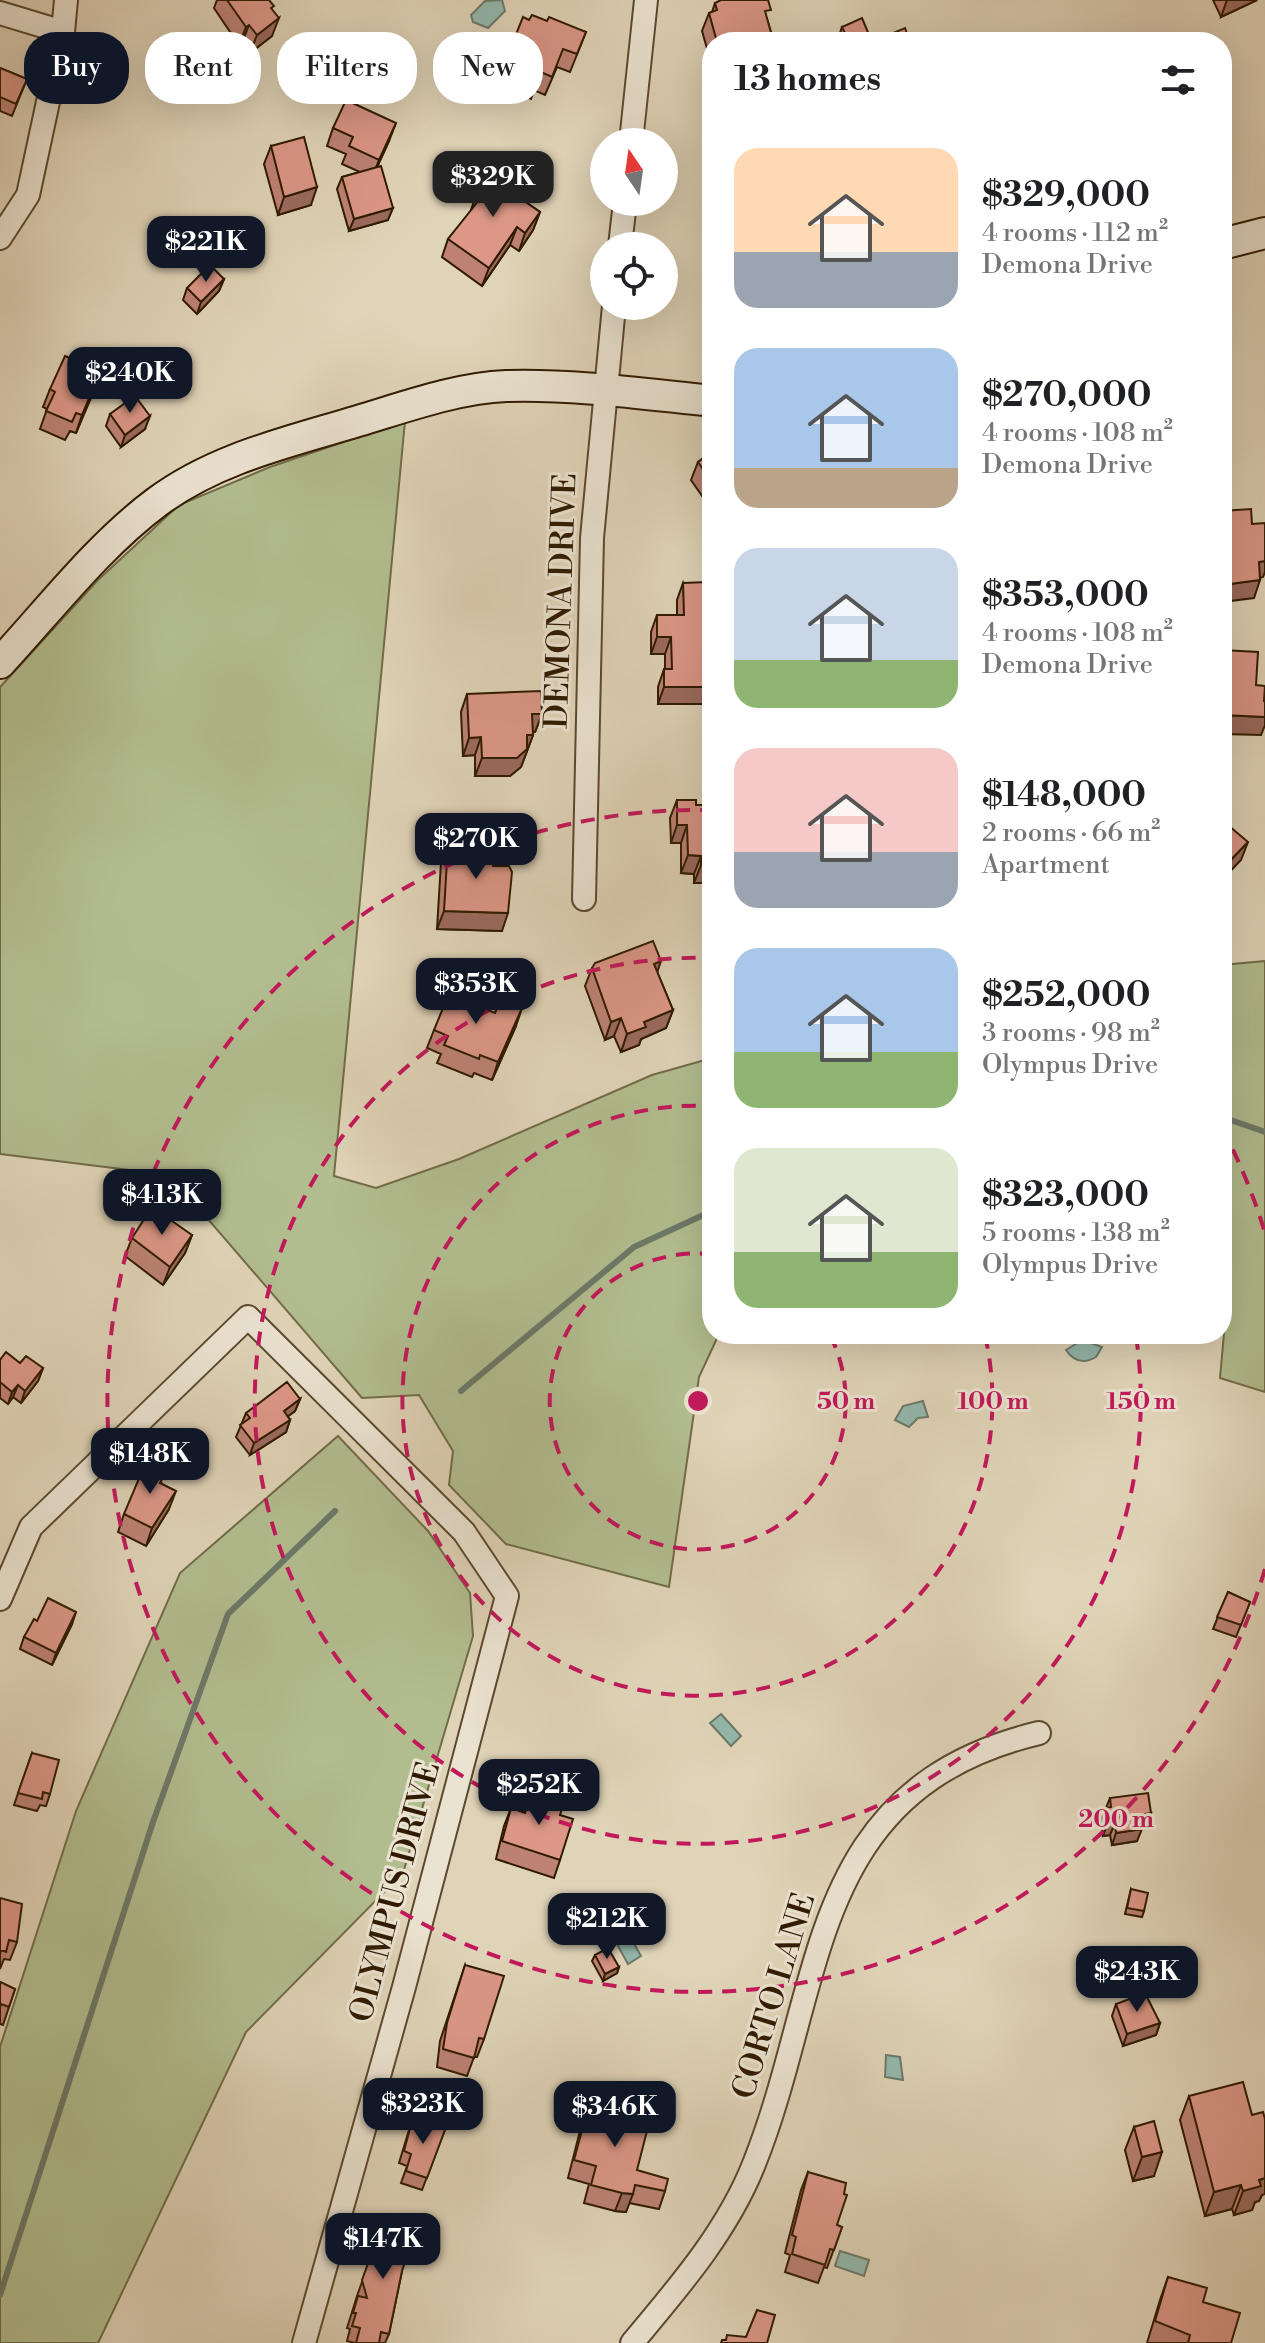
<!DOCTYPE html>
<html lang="en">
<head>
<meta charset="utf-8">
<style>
	body { margin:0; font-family:"Libre Bodoni",serif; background:#f2f2f2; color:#202124; height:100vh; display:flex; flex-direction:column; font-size:30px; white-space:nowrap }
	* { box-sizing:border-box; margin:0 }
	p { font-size:26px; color:#757577 }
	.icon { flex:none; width:44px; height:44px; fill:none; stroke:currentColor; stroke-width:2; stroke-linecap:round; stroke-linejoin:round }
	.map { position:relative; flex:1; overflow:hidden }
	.drawer { position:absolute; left:702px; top:32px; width:530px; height:1312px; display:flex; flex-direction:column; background:#fff; border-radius:32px; box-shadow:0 8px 32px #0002 }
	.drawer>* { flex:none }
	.guide { position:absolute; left:24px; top:32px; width:558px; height:72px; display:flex; gap:16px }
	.needle { width:52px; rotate:347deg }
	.fabs { position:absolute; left:590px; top:128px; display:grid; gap:16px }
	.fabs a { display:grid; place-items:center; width:88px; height:88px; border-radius:50%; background:#fff; box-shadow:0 8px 32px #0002; font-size:40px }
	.price { position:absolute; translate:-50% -68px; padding:0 18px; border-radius:16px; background:#111827; color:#fff; font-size:26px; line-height:52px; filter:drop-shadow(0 2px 4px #0008) }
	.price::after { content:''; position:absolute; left:50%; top:48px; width:24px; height:18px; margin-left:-12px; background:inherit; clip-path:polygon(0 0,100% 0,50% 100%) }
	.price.current { background:#222; color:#fff }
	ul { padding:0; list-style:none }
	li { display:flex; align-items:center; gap:24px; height:200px; padding:0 32px }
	li span { display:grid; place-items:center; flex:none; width:224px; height:160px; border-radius:24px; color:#555 }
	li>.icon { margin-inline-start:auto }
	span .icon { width:96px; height:96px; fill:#fffc; stroke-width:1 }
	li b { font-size:34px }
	h2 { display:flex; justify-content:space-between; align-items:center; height:96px; padding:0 32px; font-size:34px }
	.pill { padding:0 28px; border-radius:32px; background:#fff; box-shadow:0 8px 32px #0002; font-size:28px; line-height:72px }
	.pill.current { background:#111827; color:#fff }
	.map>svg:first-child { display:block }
	.green { fill:#b2bd8f; stroke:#716c48; stroke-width:2 }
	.water { fill:#94b8ad; stroke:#6c7968; stroke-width:2 }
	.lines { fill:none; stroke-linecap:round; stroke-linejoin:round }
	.stream { stroke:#6c7968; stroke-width:6 }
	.street-casing { stroke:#5c482e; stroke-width:26 }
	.secondary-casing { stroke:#301a00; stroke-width:34 }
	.street { stroke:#ebe3d1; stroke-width:22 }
	.secondary { stroke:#ebe3d1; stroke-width:30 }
	.wall { fill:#bd8274; stroke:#301a00; stroke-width:2 }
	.shaded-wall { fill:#9a6a5e; stroke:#301a00; stroke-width:2 }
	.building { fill:#dc9787; stroke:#301a00; stroke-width:2 }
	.ring { fill:none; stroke:#c2185b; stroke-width:4; stroke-dasharray:14 10 }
	.labels { text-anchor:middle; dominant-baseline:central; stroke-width:6; stroke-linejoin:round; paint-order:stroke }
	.street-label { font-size:32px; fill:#301a00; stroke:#ebe3d1 }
	.centre { fill:#c2185b; stroke:#ebe3d1; stroke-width:4 }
	.ring-label { font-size:24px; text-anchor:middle; font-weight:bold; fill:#c2185b; stroke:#ebe3d1; stroke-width:6; stroke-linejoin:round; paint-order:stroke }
</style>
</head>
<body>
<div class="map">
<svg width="1265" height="2343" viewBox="0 0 1265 2343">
	<rect width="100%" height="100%" fill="#e0d4b8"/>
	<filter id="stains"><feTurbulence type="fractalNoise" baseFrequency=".0025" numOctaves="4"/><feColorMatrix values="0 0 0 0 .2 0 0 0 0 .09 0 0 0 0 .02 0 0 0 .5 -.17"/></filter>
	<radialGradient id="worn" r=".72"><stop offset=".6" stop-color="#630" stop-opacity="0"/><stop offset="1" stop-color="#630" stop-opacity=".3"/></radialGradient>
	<path class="green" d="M405 421 334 1176 376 1188 459 1159 652 1075 712 1058V1334H719L699 1377 669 1587 506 1544 449 1485 453 1451 419 1395 362 1398 170 1175 0 1154V687L98 580 179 505 270 467Z
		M1265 961V1392L1220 1378 1227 1300 1222 1299V965Z
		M338 1436 428 1531 470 1593 473 1636 403 1873 246 2032 98 2343H0V2047L76 1811 180 1573Z"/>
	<path class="water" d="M502 0 505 11 488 28 473 22 471 15 485 1Z
		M445 152 453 153 464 177 459 185 442 183 444 167 438 160Z
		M1082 1340 1102 1347 1096 1357C1084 1364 1074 1362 1066 1350Z
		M923 1401 928 1417 918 1418 909 1427 895 1420 903 1406Z
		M721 1714 741 1736 731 1746 710 1723Z
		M626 1930 641 1956 628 1964 613 1937Z
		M886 2055 900 2057 903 2080 885 2077Z
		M840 2251 869 2260 864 2276 835 2266Z"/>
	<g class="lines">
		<path class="stream" d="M1222 1117 1265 1132
			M461 1391 634 1247 712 1211
			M0 2295 153 1822 228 1614 335 1511"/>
		<defs>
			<path id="street" d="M0 13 63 32
				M631 142 646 0
				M0 238 28 195 63 32 66 0
				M620 246 625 202
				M584 899 592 538 614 306
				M0 1599 31 1527 248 1317 464 1532 507 1596 404 1987 304 2343
				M632 2343C678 2288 727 2232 754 2164 826 1984 805 1789 1039 1733"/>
			<path id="secondary" d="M1222 244 1265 233
				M0 663C50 609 98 546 157 502 216 458 289 442 358 421 405 407 457 388 506 386 575 384 644 394 712 401"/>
		</defs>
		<use href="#street" class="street-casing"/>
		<use href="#secondary" class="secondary-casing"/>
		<use href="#street" class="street"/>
		<use href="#secondary" class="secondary"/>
	</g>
	<path class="wall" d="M217 0H269L272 10V36L250 53 242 43 239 45 214 8Z
		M1213 0H1257L1221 17Z
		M715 3 767 19 772 36 769 42H712V66L702 31 709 13 712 12Z
		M529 20 547 21 586 32 570 72 557 67 545 95 534 90 531 99 496 85 503 67Z
		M842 27 872 42H910H837Z
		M0 68 27 79 12 116 0 111Z
		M333 128 389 141 377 167 388 220 349 231 337 189 342 177 360 172 342 164 346 154 327 146Z
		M271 146 311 205 278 215 264 164Z
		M478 178 509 191 540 212 533 230 519 251 510 245 482 286 442 257 448 239 470 213 475 198 472 196Z
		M224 279 219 291 197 314 183 300 187 288Z
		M87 366H103L76 433 70 431 65 440 40 429 47 409 43 407 50 389Z
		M110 414 145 429 121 447 106 426Z
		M712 452V510L691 480 698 462Z
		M683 583 710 690 705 704H658V687L664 669H665V654H651V632L657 615H677V600Z
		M467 694 542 714 535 732H533V735L521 767 510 776H475V755L463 756 461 712Z
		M677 800 696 805 712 883H694V874L681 873V843H671L670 818Z
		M448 844 493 866 502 931 437 929 441 862Z
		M592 968 657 972 673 1010 666 1028 641 1039 639 1045 621 1052 614 1036 605 1040 585 986Z
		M465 1001 516 1026 492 1080 474 1073 472 1077 437 1063 441 1054 427 1048 434 1030Z
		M192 1235 185 1253 163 1285 125 1256 132 1238Z
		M0 1360 43 1368 38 1381 21 1403 13 1397 8 1404 0 1398Z
		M300 1399 295 1411 288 1416 290 1420 286 1432 250 1455 236 1437 246 1413Z
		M162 1484 169 1509 146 1546 118 1532 124 1514Z
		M1228 1592 1250 1602 1236 1637 1213 1629Z
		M37 1621 72 1624 52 1665 20 1649 24 1637Z
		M32 1753 50 1794 46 1806 40 1805 37 1811 14 1805Z
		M532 1792 560 1815V1860L554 1878 496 1859 504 1826 511 1808 524 1813Z
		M1110 1798 1151 1813 1146 1825 1141 1826 1137 1841 1112 1845 1110 1835 1103 1836 1101 1820Z
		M1131 1889 1144 1911 1142 1917 1125 1914Z
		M0 1898 17 1942 10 1960 4 1959 0 1969Z
		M595 1955 619 1967 617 1973 603 1981 592 1961Z
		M465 1965 484 2039 477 2057H474L467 2076 437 2067 440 2041Z
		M0 1982 15 1989 3 2025 0 2024Z
		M1116 2004 1160 2023 1156 2035 1123 2046 1112 2016Z
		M1189 2096 1262 2195 1259 2201 1255 2202 1252 2210 1234 2215 1232 2209 1205 2216 1180 2120Z
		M591 2097 616 2114 637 2170 665 2191 659 2209 629 2203 626 2212 615 2211 584 2203 589 2184 568 2178 584 2115Z
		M413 2117 446 2127 422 2190 401 2183 407 2166 399 2163Z
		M1134 2127 1154 2176 1133 2181 1125 2150Z
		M808 2172 837 2225 842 2227 827 2268 824 2267 818 2283 785 2272 790 2255 785 2253 801 2190Z
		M385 2217 402 2271 389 2334 385 2343H355L347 2341 350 2329 347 2328 357 2296Z
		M1168 2277 1203 2302 1231 2343H1147L1160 2300Z"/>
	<path class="shaded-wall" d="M1227 0H1257L1221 17Z
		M279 18 272 36 250 53 257 35Z
		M249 25 242 43 239 45 246 27Z
		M772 36 769 42H748Z
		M396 123 389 141 372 178 379 160Z
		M317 187 311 205 278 215 284 197Z
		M393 208 388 220 349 231 354 219Z
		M540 212 533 230 519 251 525 233Z
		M517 227 510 245 482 286 489 268Z
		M224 279 219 291 197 314 201 302Z
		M103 366 97 384 76 433 82 415Z
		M150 416 145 429 121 447 125 435Z
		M1265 561V572L1263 577 1252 580 1259 562Z
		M1260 580 1254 598 1222 602V585Z
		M657 637H671L665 654H651Z
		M712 673V690H710L705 704H658L664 687Z
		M532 714H542L535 732H526Z
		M1222 715 1265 717V725L1261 735 1222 734Z
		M527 735H533L521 767 510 776H475L482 758Z
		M481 737 475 755 463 756 469 738Z
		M677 825H687L681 843H671Z
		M1248 842 1241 860 1222 880V869Z
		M688 855 701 856 694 874 681 873Z
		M701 865H712V883H694Z
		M444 911 508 913 502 931 437 929Z
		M661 961 655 979 654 964Z
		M522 1008 516 1026 492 1080 498 1062Z
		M673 1010 666 1028 641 1039 639 1045 621 1052 627 1034 644 1022Z
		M621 1018 614 1036 605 1040 611 1022Z
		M192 1235 185 1253 163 1285 170 1267Z
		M43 1368 38 1381 21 1403 25 1391Z
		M18 1385 13 1397 8 1404 12 1392Z
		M300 1399 295 1411 279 1423 284 1411Z
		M290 1420 286 1432 250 1455 254 1443Z
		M176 1491 169 1509 146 1546 152 1528Z
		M76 1612 72 1624 52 1665 56 1653Z
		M1151 1813 1146 1825 1135 1827 1140 1815Z
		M1115 1823 1110 1835 1103 1836 1107 1824Z
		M1142 1829 1137 1841 1112 1845 1116 1833Z
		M619 1967 617 1973 603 1981 605 1974Z
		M1160 2023 1156 2035 1123 2046 1127 2034Z
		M1162 2152 1154 2176 1133 2181 1142 2157Z
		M1265 2177V2194L1262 2195 1259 2201 1255 2202 1252 2210 1234 2215 1243 2191Z
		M1241 2185 1232 2209 1205 2216 1214 2192Z
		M622 2193 633 2194 626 2212 615 2211Z"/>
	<path class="building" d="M227 0H269L274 6 271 8 279 18 257 35 249 25 246 27Z
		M721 0H768L771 10 765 11 772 36 748 42H717L709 13 717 10 715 3Z
		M532 15 547 21 549 17 586 32 577 54 563 49 552 77 541 72 537 81 503 67 523 17 529 20Z
		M862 18 872 42 905 28 910 42H849L842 27Z
		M0 68 27 79 16 104 0 97Z
		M346 100 396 123 379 160 349 146 353 137 333 128Z
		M304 137 317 187 284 197 271 146Z
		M488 165 512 182 507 189 540 212 525 233 517 227 489 268 448 239 479 200 475 197 486 183 478 178Z
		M381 166 393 208 354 219 342 177Z
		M210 265 224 279 201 302 187 288Z
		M65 356 87 366 90 360 103 366 82 415 76 413 72 422 46 411 55 392 50 389Z
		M135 396 150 416 125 435 110 414Z
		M712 452V483L698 462Z
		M1251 509 1252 524 1265 523V561L1259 562 1260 580 1222 585V511Z
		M708 582V615H712V687H664V669H672L671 637H657V615H684L683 583Z
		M1222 650 1258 652 1256 685 1265 686 1264 701H1265V717L1222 715Z
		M541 691 542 714H532L533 735H527V749L517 758H482L481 737 469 738 467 694Z
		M677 800H696V805H712V865H701V856L688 855 687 825H677Z
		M1222 820 1248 842 1222 869Z
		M448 844 493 846V866H509L512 872 508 913 444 911Z
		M653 941 661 961 654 964 673 1010 644 1022 646 1027 627 1034 621 1018 611 1022 592 968 595 963Z
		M452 986 468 992 465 1001 495 1013 501 999 522 1008 498 1062 480 1055 479 1059 444 1045 448 1036 434 1030Z
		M152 1207 192 1235 170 1267 132 1238Z
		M6 1352 20 1363 26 1356 43 1368 25 1391 18 1385 12 1392 0 1382V1360Z
		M287 1382 300 1399 284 1411 290 1420 254 1443 240 1425 250 1418 246 1413Z
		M155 1458 169 1465 160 1483 176 1491 152 1528 124 1514 140 1476 147 1474Z
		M1228 1592 1250 1602 1241 1625 1217 1617Z
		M48 1598 76 1612 56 1653 24 1637 34 1619 37 1621Z
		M32 1753 59 1760 50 1794 43 1792 42 1799 18 1793Z
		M532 1792 564 1802 560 1815 573 1819 560 1860 502 1841 511 1808 525 1813Z
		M1148 1793 1151 1813 1140 1815 1142 1829 1116 1833 1115 1823 1107 1824 1105 1808 1111 1807 1110 1798Z
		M1131 1889 1148 1893 1144 1911 1127 1908Z
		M0 1898 22 1904 17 1942 9 1940 6 1952 1 1950 0 1954Z
		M608 1948 619 1967 605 1974 595 1955Z
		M465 1965 504 1976 484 2039 479 2038 474 2058 443 2049 447 2023Z
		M0 1982 15 1989 9 2007 1 2004 0 2007Z
		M1145 1993 1160 2023 1127 2034 1116 2004Z
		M1243 2082 1252 2115 1263 2112 1265 2119V2178L1259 2180 1261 2186 1243 2191 1241 2185 1214 2192 1189 2096Z
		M591 2097 618 2105 616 2114 649 2123 637 2170 668 2179 665 2191 635 2185 633 2194 622 2193 591 2185 596 2166 574 2160Z
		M413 2117 446 2127 427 2178 406 2171 411 2154 404 2151Z
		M1154 2121 1162 2152 1142 2157 1134 2127Z
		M808 2172 846 2183 844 2194 847 2195 837 2225 842 2227 834 2250 830 2249 825 2265 792 2254 796 2237 792 2235Z
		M385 2217 417 2226 402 2271 389 2334 381 2332 379 2343H356L360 2328 352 2326 356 2313H353L358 2296 367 2298 362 2280Z
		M1168 2277 1207 2288 1203 2302 1240 2313 1231 2343H1188L1190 2335 1155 2321Z
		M757 2310 775 2315 767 2343H721L722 2340H726L727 2335 746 2337Z"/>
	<g class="ring">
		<path d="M830 1335A148 148 0 1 1 711 1254"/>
		<path d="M985 1335A295 295 0 1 1 711 1106"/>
		<path d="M1136 1336A443 443 0 1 1 710 958"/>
		<path d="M1265 1569A591 591 0 1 1 708 810M1222 1128A591 591 0 0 1 1265 1233"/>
	</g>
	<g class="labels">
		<g class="street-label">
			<text transform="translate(561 601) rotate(-88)">DEMONA DRIVE</text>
			<text transform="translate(395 1892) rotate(-75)">OLYMPUS DRIVE</text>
			<text transform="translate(774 1996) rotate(-73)">CORTO LANE</text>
		</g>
	</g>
	<circle cx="698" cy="1401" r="12" class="centre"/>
	<g class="ring-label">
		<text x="846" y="1409">50 m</text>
		<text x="993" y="1409">100 m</text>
		<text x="1141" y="1409">150 m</text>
		<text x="1116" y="1827">200 m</text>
	</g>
	<rect width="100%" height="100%" filter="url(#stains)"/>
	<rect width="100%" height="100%" fill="url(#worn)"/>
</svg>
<div class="fabs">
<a><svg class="needle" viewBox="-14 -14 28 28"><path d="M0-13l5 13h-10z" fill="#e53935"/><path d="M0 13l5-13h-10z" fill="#757577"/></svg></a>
<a><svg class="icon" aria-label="locate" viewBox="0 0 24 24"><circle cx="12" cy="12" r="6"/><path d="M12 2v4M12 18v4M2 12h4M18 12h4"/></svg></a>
</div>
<b class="price current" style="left:493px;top:219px">$329K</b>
<b class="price" style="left:206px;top:284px">$221K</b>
<b class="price" style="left:130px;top:415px">$240K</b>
<b class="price" style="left:476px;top:881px">$270K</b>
<b class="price" style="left:476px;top:1026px">$353K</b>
<b class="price" style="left:162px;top:1237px">$413K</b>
<b class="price" style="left:150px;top:1496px">$148K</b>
<b class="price" style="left:539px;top:1827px">$252K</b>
<b class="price" style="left:607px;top:1961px">$212K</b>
<b class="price" style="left:1137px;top:2014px">$243K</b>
<b class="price" style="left:423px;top:2146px">$323K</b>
<b class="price" style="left:615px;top:2149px">$346K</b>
<b class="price" style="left:383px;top:2281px">$147K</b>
<div class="guide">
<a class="pill current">Buy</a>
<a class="pill">Rent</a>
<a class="pill">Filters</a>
<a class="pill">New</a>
</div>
<section class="drawer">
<h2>13 homes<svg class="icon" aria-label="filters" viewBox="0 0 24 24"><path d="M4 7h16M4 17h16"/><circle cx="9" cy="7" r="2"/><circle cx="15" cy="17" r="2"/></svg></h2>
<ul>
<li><span style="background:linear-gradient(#ffd9b3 65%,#9aa5b1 0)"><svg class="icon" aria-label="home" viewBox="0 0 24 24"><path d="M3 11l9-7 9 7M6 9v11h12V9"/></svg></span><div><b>$329,000</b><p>4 rooms · 112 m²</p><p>Demona Drive</p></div></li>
<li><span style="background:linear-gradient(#a9c7e8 75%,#b9a48a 0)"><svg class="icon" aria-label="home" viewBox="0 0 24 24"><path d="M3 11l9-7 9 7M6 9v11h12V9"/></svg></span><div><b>$270,000</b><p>4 rooms · 108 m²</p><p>Demona Drive</p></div></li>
<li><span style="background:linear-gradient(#c9d6e8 70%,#8fb573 0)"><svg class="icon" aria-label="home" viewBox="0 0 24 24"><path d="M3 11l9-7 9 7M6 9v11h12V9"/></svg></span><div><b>$353,000</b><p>4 rooms · 108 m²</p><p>Demona Drive</p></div></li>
<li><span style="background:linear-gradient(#f6c9c9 65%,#9aa5b1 0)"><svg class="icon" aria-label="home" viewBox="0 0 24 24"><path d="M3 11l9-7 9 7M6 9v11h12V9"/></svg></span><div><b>$148,000</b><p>2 rooms · 66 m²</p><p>Apartment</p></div></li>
<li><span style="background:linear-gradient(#a9c7e8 65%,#8fb573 0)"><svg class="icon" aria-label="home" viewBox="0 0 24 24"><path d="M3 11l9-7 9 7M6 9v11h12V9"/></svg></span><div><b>$252,000</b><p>3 rooms · 98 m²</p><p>Olympus Drive</p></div></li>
<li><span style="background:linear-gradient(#dfe7d0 65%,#8fb573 0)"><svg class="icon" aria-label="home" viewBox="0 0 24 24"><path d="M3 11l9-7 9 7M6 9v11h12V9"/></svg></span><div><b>$323,000</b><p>5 rooms · 138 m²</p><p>Olympus Drive</p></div></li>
</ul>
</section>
</div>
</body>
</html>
